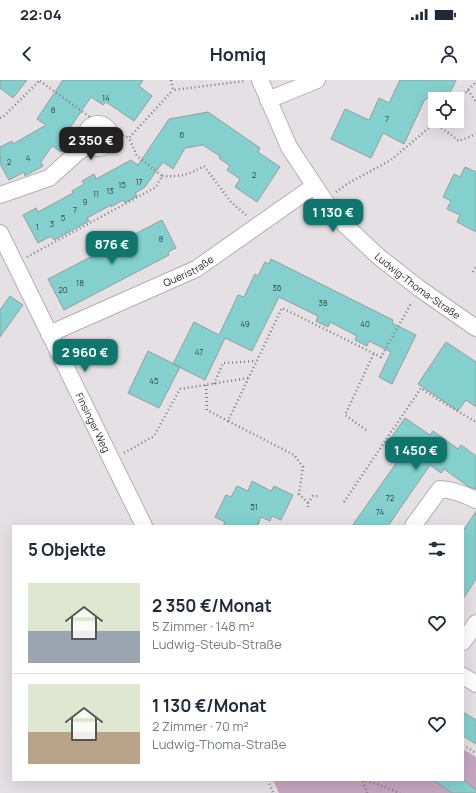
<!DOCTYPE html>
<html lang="de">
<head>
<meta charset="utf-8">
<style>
	body { margin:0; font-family:Manrope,sans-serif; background:#f2f2f3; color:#1f2937; height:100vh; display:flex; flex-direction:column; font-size:15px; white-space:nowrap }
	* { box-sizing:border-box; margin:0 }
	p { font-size:13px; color:#747a83 }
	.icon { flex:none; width:22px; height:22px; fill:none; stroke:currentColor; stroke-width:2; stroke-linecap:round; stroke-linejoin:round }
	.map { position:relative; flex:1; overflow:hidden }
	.panel { position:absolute; left:12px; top:445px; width:452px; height:256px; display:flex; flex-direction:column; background:#fff; border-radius:0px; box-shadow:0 4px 16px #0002 }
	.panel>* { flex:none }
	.tools { position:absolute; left:428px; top:12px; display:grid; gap:8px }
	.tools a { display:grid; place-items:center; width:36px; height:36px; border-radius:0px; background:#fff; box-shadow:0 4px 16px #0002; font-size:20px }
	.price { position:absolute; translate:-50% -34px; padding:0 9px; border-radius:8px; background:#0f766e; color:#fff; font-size:13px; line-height:26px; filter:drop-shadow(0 1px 2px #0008) }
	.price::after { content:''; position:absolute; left:50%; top:24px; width:12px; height:9px; margin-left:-6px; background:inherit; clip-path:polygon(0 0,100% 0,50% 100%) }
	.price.on { background:#222; color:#fff }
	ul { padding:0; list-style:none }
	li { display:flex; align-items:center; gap:12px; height:100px; padding:0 16px }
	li+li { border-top:1px solid #e0e1e3 }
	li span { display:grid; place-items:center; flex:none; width:112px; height:80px; border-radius:0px; color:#555 }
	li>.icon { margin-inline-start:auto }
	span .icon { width:48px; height:48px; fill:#fffc; stroke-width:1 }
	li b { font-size:17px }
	h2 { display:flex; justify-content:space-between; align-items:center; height:48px; padding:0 16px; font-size:17px }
	.status { display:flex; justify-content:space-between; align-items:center; height:28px; padding:0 20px; background:#fff; direction:ltr }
	.status svg { height:11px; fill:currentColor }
	header { display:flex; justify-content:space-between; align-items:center; height:52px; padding:0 16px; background:#fff; font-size:18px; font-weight:700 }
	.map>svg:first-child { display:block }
	.green { fill:#c6a5c0 }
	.building { fill:#83d0cf; stroke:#989e9d }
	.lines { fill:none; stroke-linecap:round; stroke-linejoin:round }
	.street-casing { stroke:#b3afb2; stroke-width:18 }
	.path { stroke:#7f7c7e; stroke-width:2.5; stroke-dasharray:1 3; stroke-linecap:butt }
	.street { stroke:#fff; stroke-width:16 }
	.labels { text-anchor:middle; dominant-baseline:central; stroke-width:3; stroke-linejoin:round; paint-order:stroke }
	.number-label { font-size:8px; fill:#364848 }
	.street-label { font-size:10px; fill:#1c1a1b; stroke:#f2eef1 }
</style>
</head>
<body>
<div class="status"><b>22:04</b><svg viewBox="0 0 49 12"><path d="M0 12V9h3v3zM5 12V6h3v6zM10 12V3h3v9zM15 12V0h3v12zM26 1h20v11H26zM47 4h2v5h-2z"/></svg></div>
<header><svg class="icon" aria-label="back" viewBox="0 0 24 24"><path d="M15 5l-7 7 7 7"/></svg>Homiq<svg class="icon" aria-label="person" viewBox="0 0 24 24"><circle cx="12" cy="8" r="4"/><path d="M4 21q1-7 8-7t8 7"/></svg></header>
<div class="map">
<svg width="476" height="713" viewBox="0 0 476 713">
	<rect width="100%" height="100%" fill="#e5e0e4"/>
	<path class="green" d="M463 669 476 677V713H279L273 700H463Z"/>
	<path class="building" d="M0 0H27L13 18 0 8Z
		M63 0H143L139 6 152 16 134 41 106 22 103 25 91 17 67 52 73 56 61 72 52 66 41 82 43 86 25 96 24 92 9 100 0 84V67L12 61 13 64 46 45 37 39Z
		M400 0H456L447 19H425L404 64 383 53 371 78 331 59 345 29 369 40 379 18 389 23Z
		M208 32 260 68 258 72 280 87 257 122 235 107 240 99 227 90 230 86 219 78 220 76 203 65 185 68 173 89 163 82 144 108 135 113 137 116 125 123 123 120 111 127V125L87 138 89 141 54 160 51 156 38 163 23 135 36 128 38 132 73 113 72 111 84 104 82 101 94 94 96 99 131 80 138 85 169 39Z
		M465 87 476 92V152L457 142 460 135 447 129 451 121 443 117 454 94 460 97Z
		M162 140 176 168 168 172 169 175 64 230 48 199Z
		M271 179 393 240 392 243 416 255 392 304 379 297 391 272 369 261 367 266 355 260 357 256 330 242 328 247 316 241 318 236 279 217 252 271 225 258 205 300 173 284 194 242 219 255 238 215 244 217 255 194 258 196 265 182 269 184Z
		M10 216 23 225 0 257V230Z
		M446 262 476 282V327L466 320 458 331 418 304Z
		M148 271 180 287 159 328 128 313Z
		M405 338 430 355 433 351 458 369 461 365 476 376V409L469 407 444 389 441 393 430 385 388 446H352L404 372 388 362Z
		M252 401 271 411 274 406 293 415 281 440 272 436 270 441 261 437 257 446H223L225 442 215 437 226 415 231 417 237 406 248 411Z
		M476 431V499L463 519V451Z
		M463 632 476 640V664L463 656Z
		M433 700H463L476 710V713H452Z"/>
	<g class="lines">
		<defs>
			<g id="street">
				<path id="s1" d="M260 0 289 67 324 120 346 146 379 177 420 209 476 248"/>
				<path d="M268 20 317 0"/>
				<circle cx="98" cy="56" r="12"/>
				<path d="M0 115 49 98 77 73 90 64"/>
				<path id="s2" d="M0 153 144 446"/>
				<path id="s3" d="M49 254 196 189 314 106"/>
				<path d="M413 446 440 409C453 410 464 414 476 420"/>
				<path d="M463 562 476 543"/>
				<path d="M463 596 476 604"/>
			</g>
		</defs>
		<use href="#street" class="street-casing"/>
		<path class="path" d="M171 0 173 10 245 1
			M40 1 101 45
			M468 10 476 22
			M457 21 476 2
			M0 38 4 36 40 0
			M435 43 459 61 476 54
			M108 49 129 58
			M162 96C179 97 189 95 204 86L231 122 246 135
			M336 112 347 104 391 80 437 41
			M27 177 156 107 162 96 137 76 129 58 173 10
			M473 192 476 186
			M214 304 223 283 256 281
			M206 305 207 330 228 341
			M366 350 345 335 374 273
			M124 373 154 356 180 309 248 298
			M344 422 421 308 437 319 476 342
			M308 423 313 416H320
			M308 427V423L299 414 303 387 294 375 228 341 282 228 381 277 412 222
			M258 443 261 446
			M463 665 476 673
			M268 700 273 713
			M362 700 377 704 400 713
			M363 701 367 713"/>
		<use href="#street" class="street"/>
	</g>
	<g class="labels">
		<g class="number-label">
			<text x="106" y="17">14</text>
			<text x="53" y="29">8</text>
			<text x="387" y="38">7</text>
			<text x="182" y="54">6</text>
			<text x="28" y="77">4</text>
			<text x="9" y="81">2</text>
			<text x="254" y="94">2</text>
			<text x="139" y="101">17</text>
			<text x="122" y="104">15</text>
			<text x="110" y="110">13</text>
			<text x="96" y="113">11</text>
			<text x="85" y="121">9</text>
			<text x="75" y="129">7</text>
			<text x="63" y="137">5</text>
			<text x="52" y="143">3</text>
			<text x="37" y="146">1</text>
			<text x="161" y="158">8</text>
			<text x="80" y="202">18</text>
			<text x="277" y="207">36</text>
			<text x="63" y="209">20</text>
			<text x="323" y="222">38</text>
			<text x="245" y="243">49</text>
			<text x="365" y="243">40</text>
			<text x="199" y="271">47</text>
			<text x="154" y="300">45</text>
			<text x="390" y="417">72</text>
			<text x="254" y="426">51</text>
			<text x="380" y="431">74</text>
		</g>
		<g class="street-label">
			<text stroke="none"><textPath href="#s3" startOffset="153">Queristraße</textPath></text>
			<text stroke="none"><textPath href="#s1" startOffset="264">Ludwig-Thoma-Straße</textPath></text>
			<text stroke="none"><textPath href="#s2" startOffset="211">Finsinger Weg</textPath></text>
		</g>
	</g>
</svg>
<div class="tools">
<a><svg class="icon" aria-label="locate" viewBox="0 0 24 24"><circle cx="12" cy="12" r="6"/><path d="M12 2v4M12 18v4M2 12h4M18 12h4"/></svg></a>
</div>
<b class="price on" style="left:91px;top:81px">2 350 €</b>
<b class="price" style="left:333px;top:153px">1 130 €</b>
<b class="price" style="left:112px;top:185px">876 €</b>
<b class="price" style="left:85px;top:293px">2 960 €</b>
<b class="price" style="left:416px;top:391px">1 450 €</b>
<section class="panel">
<h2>5 Objekte<svg class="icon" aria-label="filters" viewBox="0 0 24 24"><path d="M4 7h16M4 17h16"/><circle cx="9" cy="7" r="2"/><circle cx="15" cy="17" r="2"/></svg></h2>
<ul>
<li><span style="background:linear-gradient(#dfe7d0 60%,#9aa5b1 0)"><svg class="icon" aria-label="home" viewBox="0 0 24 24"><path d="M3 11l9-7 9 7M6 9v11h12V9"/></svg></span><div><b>2 350 €/Monat</b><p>5 Zimmer · 148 m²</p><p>Ludwig-Steub-Straße</p></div><svg class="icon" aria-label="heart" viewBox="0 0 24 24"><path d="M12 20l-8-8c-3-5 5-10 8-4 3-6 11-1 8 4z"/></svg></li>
<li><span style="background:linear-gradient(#dfe7d0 60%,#b9a48a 0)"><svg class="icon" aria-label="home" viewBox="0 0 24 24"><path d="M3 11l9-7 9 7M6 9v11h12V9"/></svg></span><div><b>1 130 €/Monat</b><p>2 Zimmer · 70 m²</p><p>Ludwig-Thoma-Straße</p></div><svg class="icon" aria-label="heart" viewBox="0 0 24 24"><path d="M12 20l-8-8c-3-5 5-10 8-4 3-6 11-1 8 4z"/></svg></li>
</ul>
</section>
</div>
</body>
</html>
